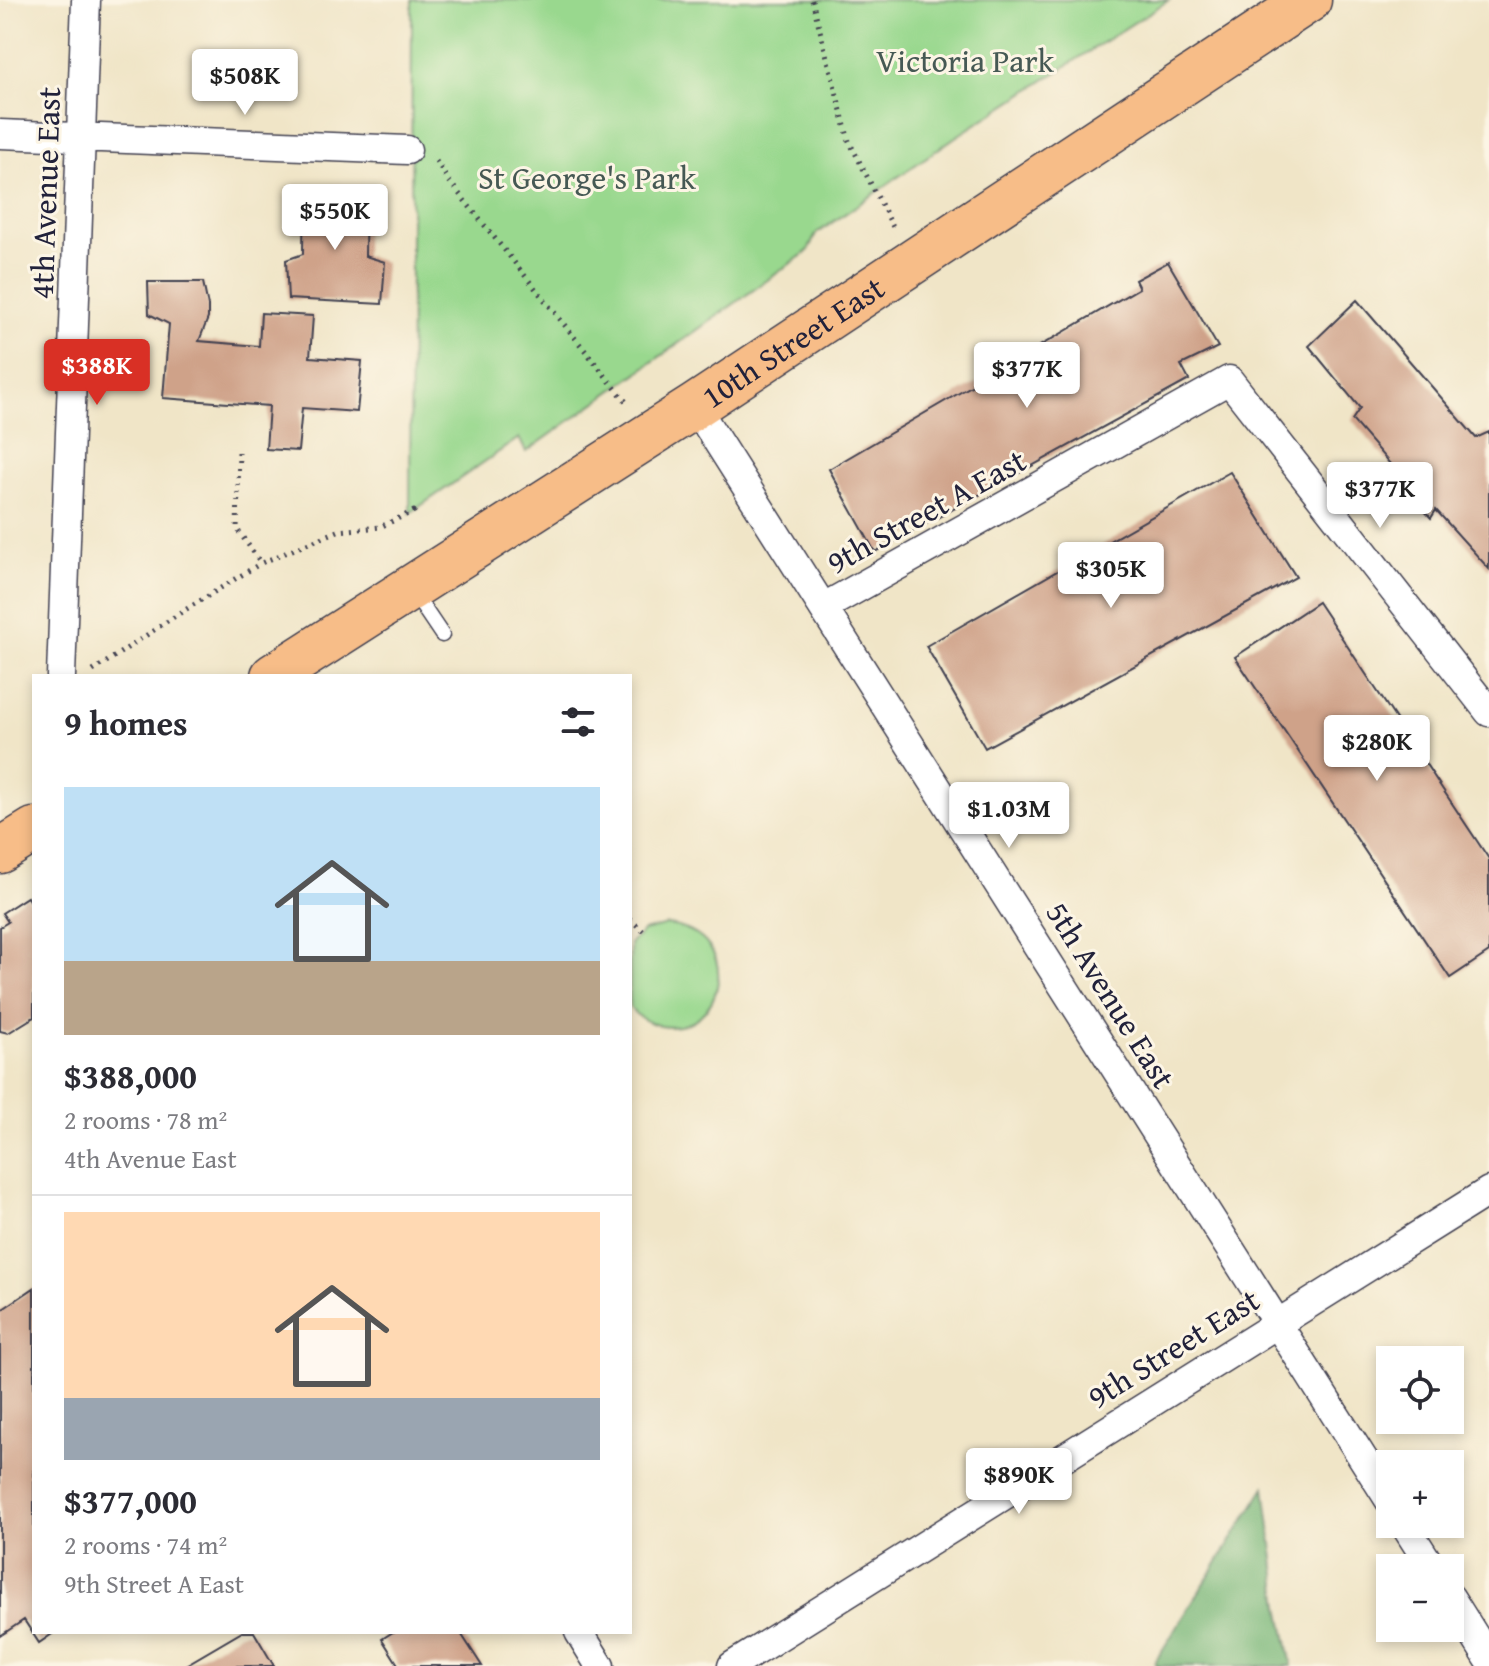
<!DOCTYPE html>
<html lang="en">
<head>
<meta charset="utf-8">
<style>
	body { margin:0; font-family:"Gentium Book Plus",serif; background:#f7f7f7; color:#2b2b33; height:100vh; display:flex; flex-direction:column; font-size:30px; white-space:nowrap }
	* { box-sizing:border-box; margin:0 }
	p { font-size:26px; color:#7c7c81 }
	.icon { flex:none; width:44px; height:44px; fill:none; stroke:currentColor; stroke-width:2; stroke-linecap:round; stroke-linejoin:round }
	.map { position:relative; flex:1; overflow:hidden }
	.side { position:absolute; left:32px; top:674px; width:600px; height:960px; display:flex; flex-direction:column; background:#fff; border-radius:0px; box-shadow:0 4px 12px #0003 }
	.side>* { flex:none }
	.buttons { position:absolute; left:1376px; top:1346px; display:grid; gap:16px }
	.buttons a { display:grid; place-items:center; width:88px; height:88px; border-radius:0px; background:#fff; box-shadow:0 4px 12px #0003; font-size:40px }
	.price { position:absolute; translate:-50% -68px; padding:0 18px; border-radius:8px; background:#fff; color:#222; font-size:26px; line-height:52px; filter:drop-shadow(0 2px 4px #0008) }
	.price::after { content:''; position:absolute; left:50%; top:48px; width:24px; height:18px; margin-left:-12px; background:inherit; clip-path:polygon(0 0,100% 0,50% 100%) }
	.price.active { background:#d93025; color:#fff }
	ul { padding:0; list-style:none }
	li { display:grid; align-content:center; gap:16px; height:424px; padding:0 32px }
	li+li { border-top:2px solid #e1e1e2 }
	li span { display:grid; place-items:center; height:248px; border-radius:0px; color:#555 }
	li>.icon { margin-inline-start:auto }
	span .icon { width:144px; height:144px; fill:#fffc; stroke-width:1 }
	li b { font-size:34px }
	h2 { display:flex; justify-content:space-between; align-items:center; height:96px; padding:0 32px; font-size:34px }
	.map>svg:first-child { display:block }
	.green { fill:#99d88e; stroke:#5e7d64; stroke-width:2 }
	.forest { fill:#7ab879; stroke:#4e6d5a; stroke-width:2 }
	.building { fill:#cfa289 }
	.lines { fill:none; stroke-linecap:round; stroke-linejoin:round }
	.service-casing { stroke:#413f50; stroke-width:17 }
	.minor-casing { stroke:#413f50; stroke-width:31 }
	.primary-casing { stroke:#413f50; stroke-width:47 }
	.path { stroke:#413f50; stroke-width:5; stroke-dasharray:2 6; stroke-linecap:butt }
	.service { stroke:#fff; stroke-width:14 }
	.minor { stroke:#fff; stroke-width:28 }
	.primary { stroke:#f7bd88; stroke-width:44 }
	.labels { text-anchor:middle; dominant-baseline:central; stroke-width:6; stroke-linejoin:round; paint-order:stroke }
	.park-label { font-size:32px; fill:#465954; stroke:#fcf5e5 }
	.street-label { font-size:32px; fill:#22223b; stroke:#fcf5e5 }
</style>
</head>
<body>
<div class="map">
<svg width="1489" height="1666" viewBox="0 0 1489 1666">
	<rect width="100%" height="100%" fill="#fcf5e5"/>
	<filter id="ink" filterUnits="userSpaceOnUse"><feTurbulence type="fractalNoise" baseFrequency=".0125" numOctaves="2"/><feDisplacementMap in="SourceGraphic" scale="16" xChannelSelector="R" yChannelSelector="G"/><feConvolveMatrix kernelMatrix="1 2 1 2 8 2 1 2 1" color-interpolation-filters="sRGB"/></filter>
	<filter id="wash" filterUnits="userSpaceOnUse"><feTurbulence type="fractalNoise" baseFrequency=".006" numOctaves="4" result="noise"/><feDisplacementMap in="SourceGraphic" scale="32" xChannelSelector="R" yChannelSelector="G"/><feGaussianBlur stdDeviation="1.8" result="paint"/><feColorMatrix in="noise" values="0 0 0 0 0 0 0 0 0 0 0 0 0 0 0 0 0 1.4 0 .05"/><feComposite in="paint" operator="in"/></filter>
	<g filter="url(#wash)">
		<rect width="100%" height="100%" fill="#f0e5c7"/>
		<path class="green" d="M412 0H1169L954 138 816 234 808 251 526 452 519 438 410 513Z
			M667 925C748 935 723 1037 661 1026 649 1023 638 1018 630 1008V944L643 931Z"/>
		<path class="forest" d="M1265 1487 1280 1607 1292 1666H1156L1155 1662Z"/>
		<g id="blocks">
			<path class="building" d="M304 189 366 190 365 256 385 262 382 304 288 299 286 260 303 254Z
				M1168 262 1218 347 1181 365 1189 380 875 552 829 469 1139 288 1135 280Z
				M148 282H203L208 306V318L199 341 259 346 261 313 313 316 310 357 362 361 357 412 302 408 298 451 266 449 269 406 163 398 169 324 149 314Z
				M1357 300 1476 438 1489 432V569L1436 510 1431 518 1409 493 1410 487 1352 420 1360 408 1309 346Z
				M1230 472 1296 577 985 748 926 646Z
				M1318 602 1489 859V952L1450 978 1235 657Z
				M27 897 34 909V1017L8 1033 0 1031V927L8 922 2 913Z
				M34 1288V1632H55L39 1643 24 1620 0 1636V1311Z
				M242 1632H254L274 1666H184Z
				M393 1632H460L482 1666H399L382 1639Z"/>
		</g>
	</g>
	<g filter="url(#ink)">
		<use href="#blocks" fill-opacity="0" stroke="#413f50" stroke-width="2"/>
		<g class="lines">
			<defs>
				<path id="service" d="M413 592 442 635"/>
				<path id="minor" d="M0 134 407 150
					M695 406 1390 1501
					M824 607 1229 380 1489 712
					M61 676 86 0
					M1404 1524 1432 1568
					M1450 1597 1489 1659
					M579 1632 600 1666
					M732 1666 1489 1191"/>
				<g id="primary">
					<path id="s1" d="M273 676 695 406 1309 0"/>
					<path d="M0 851 34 830"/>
				</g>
			</defs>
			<use href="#service" class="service-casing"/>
			<use href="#minor" class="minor-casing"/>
			<use href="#primary" class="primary-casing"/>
			<path class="path" d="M812 0 849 141 895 231
				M436 161 449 181 628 404
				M239 452 237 529 261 563 338 531 380 527 414 511 410 513
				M93 671 169 620 261 563
				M630 919 643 931"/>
			<use href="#service" class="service"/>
			<use href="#minor" class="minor"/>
			<use href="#primary" class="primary"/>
		</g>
	</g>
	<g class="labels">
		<g class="park-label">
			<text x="965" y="60">Victoria Park</text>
			<text x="587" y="177">St George's Park</text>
		</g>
		<g class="street-label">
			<text transform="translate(45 193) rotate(-88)">4th Avenue East</text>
			<text stroke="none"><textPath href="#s1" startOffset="618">10th Street East</textPath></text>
			<text transform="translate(926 511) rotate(-29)">9th Street A East</text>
			<text transform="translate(1111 995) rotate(58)">5th Avenue East</text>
			<text transform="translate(1173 1348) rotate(-32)">9th Street East</text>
		</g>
	</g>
</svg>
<div class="buttons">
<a><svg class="icon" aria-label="locate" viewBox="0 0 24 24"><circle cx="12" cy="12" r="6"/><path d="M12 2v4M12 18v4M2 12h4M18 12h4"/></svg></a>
<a>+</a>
<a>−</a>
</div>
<b class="price" style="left:245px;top:117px">$508K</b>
<b class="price" style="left:335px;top:252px">$550K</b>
<b class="price active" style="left:97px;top:407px">$388K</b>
<b class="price" style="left:1027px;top:410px">$377K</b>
<b class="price" style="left:1380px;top:530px">$377K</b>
<b class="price" style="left:1111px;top:610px">$305K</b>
<b class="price" style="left:1377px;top:783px">$280K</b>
<b class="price" style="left:1009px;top:850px">$1.03M</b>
<b class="price" style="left:1019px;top:1516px">$890K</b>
<section class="side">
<h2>9 homes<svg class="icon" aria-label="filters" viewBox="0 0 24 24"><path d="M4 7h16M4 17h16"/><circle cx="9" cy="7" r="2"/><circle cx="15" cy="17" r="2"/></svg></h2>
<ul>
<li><span style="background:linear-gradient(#bfe0f5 70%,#b9a48a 0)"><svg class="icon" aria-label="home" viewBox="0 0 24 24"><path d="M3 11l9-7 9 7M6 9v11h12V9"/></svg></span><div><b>$388,000</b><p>2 rooms · 78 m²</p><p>4th Avenue East</p></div></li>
<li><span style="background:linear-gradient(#ffd9b3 75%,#9aa5b1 0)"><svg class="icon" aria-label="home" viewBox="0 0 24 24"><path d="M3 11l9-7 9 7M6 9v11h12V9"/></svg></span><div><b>$377,000</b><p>2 rooms · 74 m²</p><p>9th Street A East</p></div></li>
</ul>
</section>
</div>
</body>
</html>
